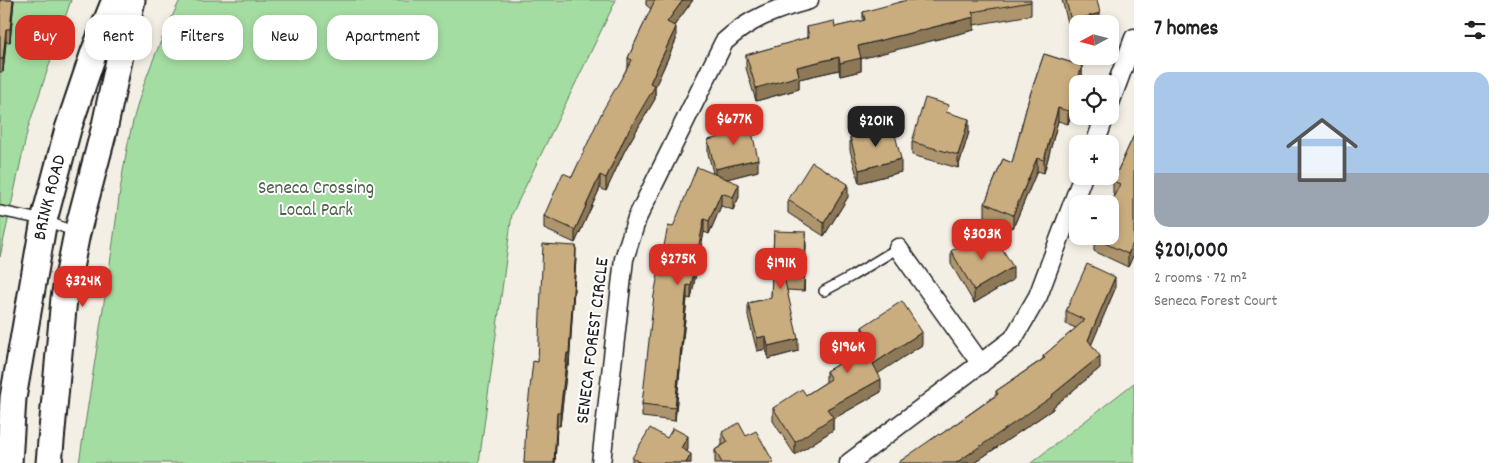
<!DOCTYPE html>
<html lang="en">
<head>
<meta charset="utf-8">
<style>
	body { margin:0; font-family:Dekko,sans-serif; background:#f2f2f2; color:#202124; height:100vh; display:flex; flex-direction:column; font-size:19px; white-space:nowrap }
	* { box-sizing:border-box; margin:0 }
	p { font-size:16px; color:#757577 }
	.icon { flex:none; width:28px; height:28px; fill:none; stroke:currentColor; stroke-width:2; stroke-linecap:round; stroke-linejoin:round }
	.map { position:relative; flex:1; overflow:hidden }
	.sheet { display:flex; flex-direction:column; background:#fff; width:375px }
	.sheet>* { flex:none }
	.top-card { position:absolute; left:15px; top:15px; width:475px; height:45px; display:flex; gap:10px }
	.needle { width:32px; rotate:263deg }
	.controls { position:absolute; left:1069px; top:15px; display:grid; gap:10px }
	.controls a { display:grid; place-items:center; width:50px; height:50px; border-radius:10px; background:#fff; box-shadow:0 2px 8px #0003; font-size:25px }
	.price { position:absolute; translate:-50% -42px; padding:0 11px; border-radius:10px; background:#d93025; color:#fff; font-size:16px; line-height:32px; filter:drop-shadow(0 1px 2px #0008) }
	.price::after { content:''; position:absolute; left:50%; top:30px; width:15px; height:11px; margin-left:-8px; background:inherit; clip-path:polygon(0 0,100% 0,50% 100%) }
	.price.on { background:#222; color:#fff }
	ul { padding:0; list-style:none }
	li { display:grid; align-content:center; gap:10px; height:265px; padding:0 20px }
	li+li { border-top:1px solid #e0e0e0 }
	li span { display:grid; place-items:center; height:155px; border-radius:15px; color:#555 }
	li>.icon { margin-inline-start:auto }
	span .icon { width:90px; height:90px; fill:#fffc; stroke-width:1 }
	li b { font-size:21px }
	h2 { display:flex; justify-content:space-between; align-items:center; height:60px; padding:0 20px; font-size:21px }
	.chip { padding:0 18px; border-radius:15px; background:#fff; box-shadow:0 2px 8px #0003; font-size:18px; line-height:45px }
	.chip.on { background:#d93025; color:#fff }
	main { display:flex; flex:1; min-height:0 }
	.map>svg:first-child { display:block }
	.green { fill:#a4dda2; stroke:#607c5f }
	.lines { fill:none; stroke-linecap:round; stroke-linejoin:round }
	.service-casing { stroke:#1c1c1c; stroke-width:12 }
	.minor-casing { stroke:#1c1c1c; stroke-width:21 }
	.secondary-casing { stroke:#1c1c1c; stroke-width:29 }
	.service { stroke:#fff; stroke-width:9 }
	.minor { stroke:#fff; stroke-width:18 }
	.secondary { stroke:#fff; stroke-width:25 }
	.wall { fill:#ae956d; stroke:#1c1c1c }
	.shaded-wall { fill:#8d7959; stroke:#1c1c1c }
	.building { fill:#caad7f; stroke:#1c1c1c }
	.labels { text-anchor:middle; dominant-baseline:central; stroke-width:4; stroke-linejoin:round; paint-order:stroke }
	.park-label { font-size:19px; fill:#4c604b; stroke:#fff }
	.street-label { font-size:19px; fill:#1c1c1c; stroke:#fff }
</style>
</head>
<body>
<main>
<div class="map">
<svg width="1134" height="463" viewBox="0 0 1134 463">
	<rect width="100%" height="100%" fill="#f4efe5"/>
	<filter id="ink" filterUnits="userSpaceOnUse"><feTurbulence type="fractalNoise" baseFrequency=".02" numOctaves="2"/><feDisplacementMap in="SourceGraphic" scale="10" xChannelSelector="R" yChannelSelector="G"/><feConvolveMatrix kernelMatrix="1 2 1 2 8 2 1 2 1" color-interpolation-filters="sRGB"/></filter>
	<g filter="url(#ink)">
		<path class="green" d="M0 0H71L28 128 0 257Z
			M180 0H616L512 214 479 463H79C90 394 100 326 111 257 117 216 121 175 130 134 140 87 159 43 180 0Z
			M1134 383V463H1031Z"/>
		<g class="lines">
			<defs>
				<path id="service" d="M0 211 44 220 75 232
					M824 291 852 276 898 248"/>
				<path id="minor" d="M1110 103 1134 38
					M1095 144 1105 116
					M898 248 981 364
					M601 463 624 259 637 218 724 42C750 18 776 9 809 0
					M849 463 1013 339 1038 296 1083 176"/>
				<g id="secondary">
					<path id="s1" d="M9 463 13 398 44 220 68 129 94 52 115 0"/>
					<path d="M49 463 64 298 77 233 104 130 132 0"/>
				</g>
			</defs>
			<use href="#service" class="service-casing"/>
			<use href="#minor" class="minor-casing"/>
			<use href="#secondary" class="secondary-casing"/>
			<use href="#service" class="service"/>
			<use href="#minor" class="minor"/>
			<use href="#secondary" class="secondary"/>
		</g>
		<path class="wall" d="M0 0H14L10 42H6L3 72H0Z
			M646 0H693L674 26 676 40 655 87V99L625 150 606 191 600 188 575 243 544 229V216L572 177 628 66V58L651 9 646 5Z
			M1062 0H1097L1100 24H1078V32L1071 34Z
			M1031 2V15L974 25V30L861 58V71L840 76 839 70 799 79V89L756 101 746 68V55L807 38V27H835L863 21V12Z
			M1044 54 1082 66V79L1081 84H1078V94L1068 124 1058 121 1044 173 1037 171 1013 228 985 216V203L1003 159 1012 163 1029 98Z
			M949 113 969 132 958 168 912 155V142Z
			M726 125 758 171 726 179 739 197 733 210 721 206 709 234 704 232 691 299 687 298 675 421 642 417V404L673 227 713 173 708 153V140L726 136Z
			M1134 135V254L1128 267 1094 251V238L1114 195 1113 194V181Z
			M850 137 901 172 859 183 850 150Z
			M848 197 824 236 788 213V200Z
			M774 231 806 245 804 291 787 290 798 351 768 359 766 349 757 351 748 316V303L771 298Z
			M951 251 1013 280 974 303 951 264Z
			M576 258 569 366H567L560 426H557L555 463H524L538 362Z
			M1115 289 1091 345 1100 368 1053 407V409L974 463H899V462L940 435 996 395V391L1043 359V356L1076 328 1066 324V311Z
			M862 327 922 345 878 373 881 392 833 419V430L795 455 773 421V408L806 395 826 382V371L867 348 862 340Z
			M722 432 746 436 774 463H715V450L722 445Z
			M688 449 687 451 691 463H632V458Z"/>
		<path class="shaded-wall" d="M13 0H14L10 42V29Z
			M683 0H693L667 35V22Z
			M1100 13V24H1078V32L1071 34V21Z
			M974 17V30L860 59 861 58V71L840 76V63L858 46Z
			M676 27V40L655 87V99L625 150 606 191V178Z
			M6 29V42L3 72V59Z
			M839 57V70L799 79V89L756 101V88L797 67Z
			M1082 66V79L1081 84H1078V94L1068 124V111Z
			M1058 108V121L1044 173V160Z
			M969 119V132L958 168V155Z
			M1037 158V171L1013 228V215Z
			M758 159V171L715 182V169Z
			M901 159V172L859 183V170Z
			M600 175V188L575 243V230Z
			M739 184V197L733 210V197Z
			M848 184V197L824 236V223Z
			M721 193V206L709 234V221Z
			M704 219V232L691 299V286Z
			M806 232V245L804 291V278Z
			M1134 241V254L1128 267V254Z
			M576 246V258L569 366V353Z
			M1013 267V280L974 303V290Z
			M1115 277V289L1088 353V340Z
			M687 285V298L675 421V408Z
			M922 332V345L873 377V364Z
			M766 336V349L757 351V338Z
			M798 339V351L768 359V346Z
			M567 353V366L560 426V413Z
			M1100 356V368L1053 407V409L974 463H956L1052 395Z
			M881 379V392L833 419V430L795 455V442L827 409Z
			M557 413V426L555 463H554Z
			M688 436V449L681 461V448Z
			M691 454V463H686Z"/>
		<path class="building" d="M0 0H13L10 29H6L3 59H0Z
			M655 0H683L667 22 676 27 650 83 655 86 625 137 606 178 600 175 575 230 544 216 563 173 572 177 603 110 632 60 628 58Z
			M907 0H1031V2L972 12 974 17 858 46 861 58 840 63 839 57 797 67 799 76 756 88 746 55 809 37 807 27 834 21 835 27 865 20 863 12Z
			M1066 0H1097L1100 13 1071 21Z
			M1044 54 1082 66 1068 111 1058 108 1044 160 1037 158 1013 215 985 203 1003 159 1012 163 1029 98Z
			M925 98 949 105 946 112 969 119 958 155 912 142Z
			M749 119 758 159 715 169 708 140 729 135 726 125Z
			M893 126 901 159 859 170 850 137Z
			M1134 135V241L1128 254 1094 238 1095 236H1110V204L1120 184 1113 181Z
			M812 162 848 184 824 223 788 200Z
			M697 167 739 184 733 197 721 193 709 221 704 219 691 286 687 285 675 408 642 404 654 295 668 226 673 227Z
			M774 231 806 232 804 278 784 277 798 339 768 346 766 336 757 338 748 303 771 298Z
			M979 234 985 245 996 238 1013 267 974 290 951 251Z
			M543 244 576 246 569 353H567L560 413H557L554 463H524L526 424 533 361 538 362Z
			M1087 264 1115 277 1088 340 1100 356 1052 395 1053 396 956 463H899V462L939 434 940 435 998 394 996 391 1045 358 1043 356 1085 320 1066 311Z
			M902 301 922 332 873 364 881 379 827 409 833 417 795 442 773 408 802 389 806 395 831 379 826 371 873 345 862 327Z
			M739 423 746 436 756 431 774 463H722L715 450 728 442 722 432Z
			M650 428 667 438 673 428 688 436 681 448 691 454 686 463H641L632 458Z"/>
	</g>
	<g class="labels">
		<g class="park-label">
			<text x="316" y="189">Seneca Crossing<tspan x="316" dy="22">Local Park</tspan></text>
		</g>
		<g class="street-label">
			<text stroke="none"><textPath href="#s1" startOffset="269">BRINK ROAD</textPath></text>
			<text transform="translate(594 341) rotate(-83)">SENECA FOREST CIRCLE</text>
		</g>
	</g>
</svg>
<div class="controls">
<a><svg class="needle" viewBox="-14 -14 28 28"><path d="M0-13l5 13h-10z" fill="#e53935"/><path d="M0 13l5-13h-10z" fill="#757577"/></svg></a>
<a><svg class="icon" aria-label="locate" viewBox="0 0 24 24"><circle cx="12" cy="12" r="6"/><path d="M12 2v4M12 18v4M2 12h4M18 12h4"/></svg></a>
<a>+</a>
<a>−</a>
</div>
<b class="price" style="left:734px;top:146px">$677K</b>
<b class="price on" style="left:876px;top:148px">$201K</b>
<b class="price" style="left:982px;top:261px">$303K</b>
<b class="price" style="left:678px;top:286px">$275K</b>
<b class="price" style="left:781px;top:290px">$191K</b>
<b class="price" style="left:83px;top:308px">$324K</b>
<b class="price" style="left:848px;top:374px">$196K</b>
<div class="top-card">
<a class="chip on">Buy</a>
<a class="chip">Rent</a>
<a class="chip">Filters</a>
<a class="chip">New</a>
<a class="chip">Apartment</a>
</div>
</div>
<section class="sheet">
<h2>7 homes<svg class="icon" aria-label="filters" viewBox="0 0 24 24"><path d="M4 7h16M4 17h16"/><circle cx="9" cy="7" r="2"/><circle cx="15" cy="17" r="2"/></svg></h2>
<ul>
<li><span style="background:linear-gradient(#a9c7e8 65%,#9aa5b1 0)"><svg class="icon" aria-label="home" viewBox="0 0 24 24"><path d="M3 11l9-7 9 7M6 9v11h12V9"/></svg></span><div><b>$201,000</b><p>2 rooms · 72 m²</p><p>Seneca Forest Court</p></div></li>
</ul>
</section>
</main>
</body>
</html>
